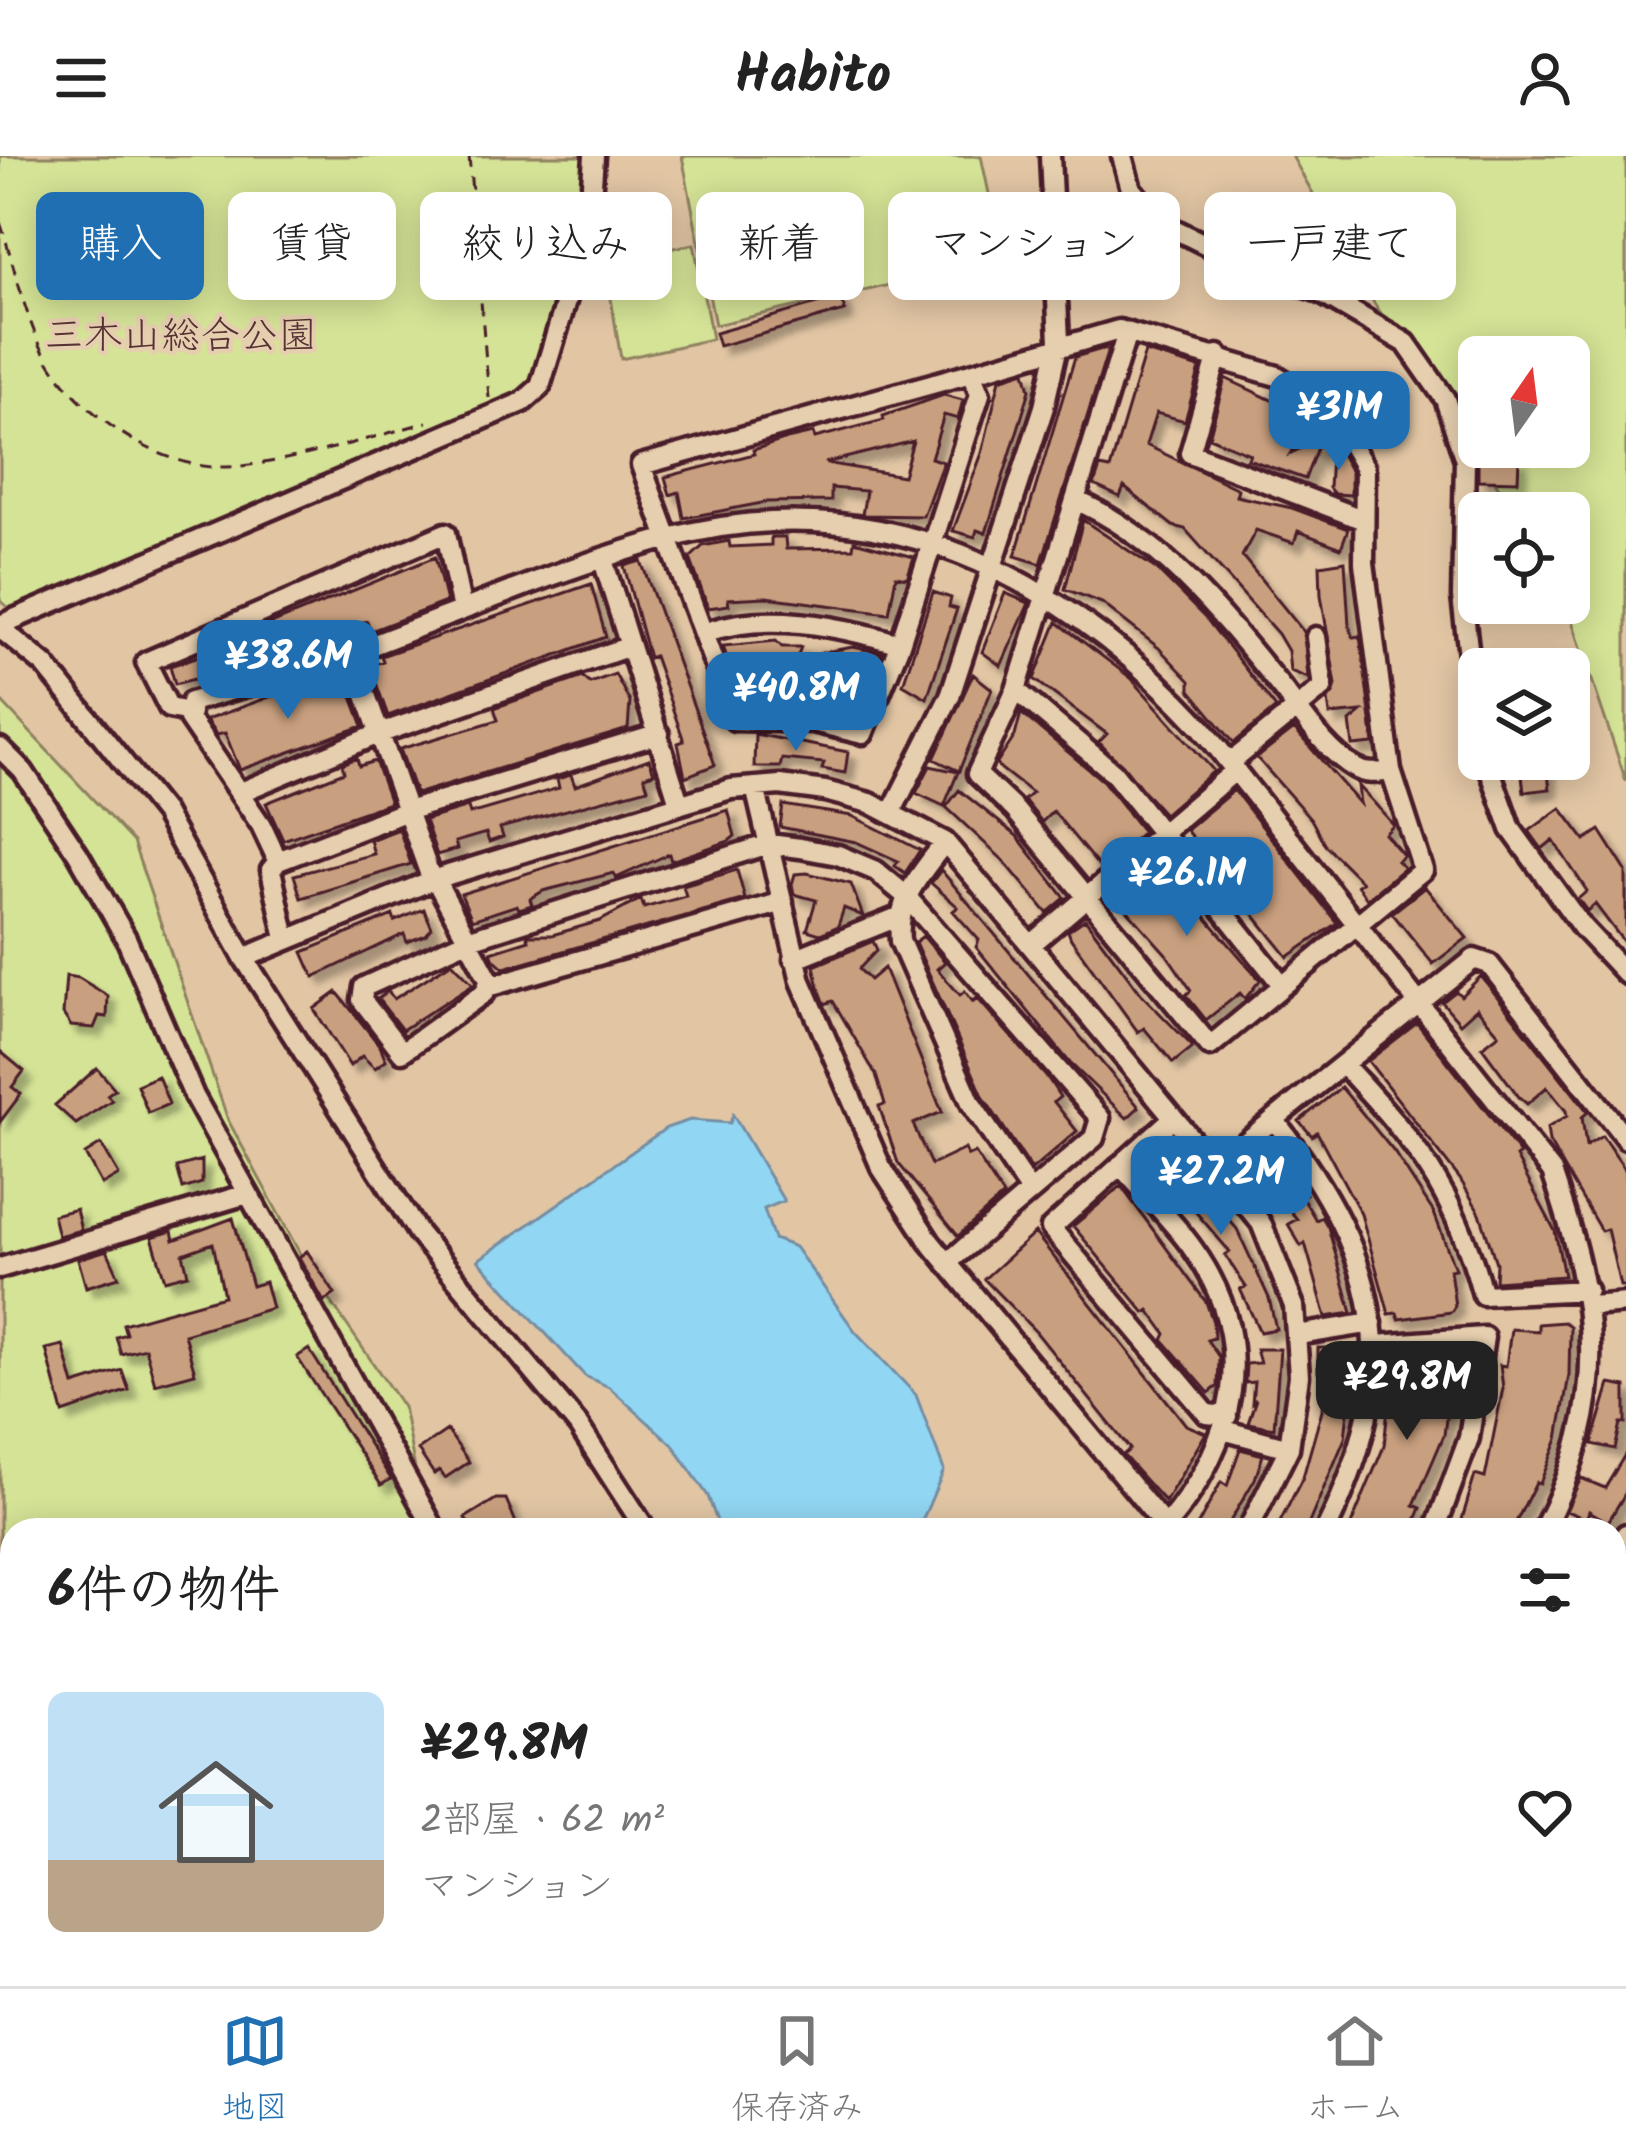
<!DOCTYPE html>
<html lang="ja">
<head>
<meta charset="utf-8">
<style>
	body { margin:0; font-family:Kalam,"Klee One",sans-serif; background:#f2f2f2; color:#222; height:100vh; display:flex; flex-direction:column; font-size:45px; white-space:nowrap }
	* { box-sizing:border-box; margin:0 }
	p { font-size:39px; color:#767676 }
	.icon { flex:none; width:66px; height:66px; fill:none; stroke:currentColor; stroke-width:2; stroke-linecap:round; stroke-linejoin:round }
	.map { position:relative; flex:1; overflow:hidden }
	.sheet { position:absolute; left:0px; top:1362px; width:1626px; height:468px; display:flex; flex-direction:column; background:#fff; border-radius:36px 36px 0 0; box-shadow:0 6px 30px #0003 }
	.sheet>* { flex:none }
	.guide { position:absolute; left:36px; top:36px; width:1554px; height:108px; display:flex; gap:24px }
	.needle { width:78px; rotate:14deg }
	.fabs { position:absolute; left:1458px; top:180px; display:grid; gap:24px }
	.fabs a { display:grid; place-items:center; width:132px; height:132px; border-radius:18px; background:#fff; box-shadow:0 6px 30px #0003; font-size:60px }
	.price { position:absolute; translate:-50% -102px; padding:0 27px; border-radius:24px; background:#1f6fb2; color:#fff; font-size:39px; line-height:78px; filter:drop-shadow(0 3px 6px #0008) }
	.price::after { content:''; position:absolute; left:50%; top:72px; width:36px; height:27px; margin-left:-18px; background:inherit; clip-path:polygon(0 0,100% 0,50% 100%) }
	.price.on { background:#222; color:#fff }
	ul { padding:0; list-style:none }
	li { display:flex; align-items:center; gap:36px; height:300px; padding:0 48px }
	li+li { border-top:3px solid #e0e0e0 }
	li span { display:grid; place-items:center; flex:none; width:336px; height:240px; border-radius:18px; color:#555 }
	li>.icon { margin-inline-start:auto }
	span .icon { width:144px; height:144px; fill:#fffc; stroke-width:1 }
	li b { font-size:51px }
	h2 { display:flex; justify-content:space-between; align-items:center; height:144px; padding:0 48px; font-size:51px }
	.chip { padding:0 42px; border-radius:18px; background:#fff; box-shadow:0 6px 30px #0003; font-size:42px; line-height:108px }
	.chip.on { background:#1f6fb2; color:#fff }
	header { display:flex; justify-content:space-between; align-items:center; height:156px; padding:0 48px; background:#fff; font-size:54px; font-weight:600 }
	.dock { display:flex; justify-content:space-around; align-items:center; height:168px; border-top:3px solid #e0e0e0; background:#fff; font-size:33px; color:#767676 }
	.dock a { display:grid; justify-items:center; gap:6px }
	.dock .on { color:#1f6fb2 }
	.map>svg:first-child { display:block }
	.green { fill:#d4e396; stroke:#8f8160; stroke-width:3; fill-rule:evenodd }
	.water { fill:#91d6f2; stroke:#758da2; stroke-width:3 }
	.building { fill:#c9a07f; stroke:#4a1f2b; stroke-width:3; fill-rule:evenodd; filter:url(#shadow) }
	.lines { fill:none; stroke-linecap:round; stroke-linejoin:round }
	.minor-casing { stroke:#4a1f2b; stroke-width:27 }
	.path { stroke:#4a1f2b; stroke-width:3; stroke-dasharray:12 9; stroke-linecap:butt }
	.minor { stroke:#e6cfaf; stroke-width:18 }
	.labels { text-anchor:middle; dominant-baseline:central; stroke-width:9; stroke-linejoin:round; paint-order:stroke }
	.park-label { font-size:39px; fill:#583336; stroke:#e6cfaf }
</style>
</head>
<body>
<header><svg class="icon" aria-label="menu" viewBox="0 0 24 24"><path d="M4 6h16M4 12h16M4 18h16"/></svg>Habito<svg class="icon" aria-label="person" viewBox="0 0 24 24"><circle cx="12" cy="8" r="4"/><path d="M4 21q1-7 8-7t8 7"/></svg></header>
<div class="map">
<svg width="1626" height="1830" viewBox="0 0 1626 1830">
	<defs>
		<filter id="shadow"><feDropShadow dx="8" dy="8" stdDeviation="3" flood-color="#0004"/></filter>
	</defs>
	<rect width="100%" height="100%" fill="#e2c6a4"/>
	<filter id="ink" filterUnits="userSpaceOnUse"><feTurbulence type="fractalNoise" baseFrequency=".00833" numOctaves="2"/><feDisplacementMap in="SourceGraphic" scale="24" xChannelSelector="R" yChannelSelector="G"/><feConvolveMatrix kernelMatrix="1 2 1 2 8 2 1 2 1" color-interpolation-filters="sRGB"/></filter>
	<g filter="url(#ink)">
		<path class="green" d="M0 0H584L587 35 533 231 9 452 0 444Z
			M682 0H981L1003 103 715 169Z
			M1292 0H1626V625L1566 447 1569 357H1516L1374 147ZM1479 201H1569V291H1479Z
			M694 88 712 183 621 203 605 106Z
			M0 544 133 686 228 964 306 1109 403 1251 427 1374H12V1818H429V1830H0Z"/>
		<path class="water" d="M733 959 784 1045 764 1053 774 1083 795 1091 855 1175 916 1239 944 1314 922 1365 933 1374H720L708 1340 673 1289 609 1231 585 1220 478 1104 666 972 690 964 730 967Z
			M1419 1818H1612L1614 1830H1498L1468 1824 1427 1830Z"/>
		<path class="building" d="M841 141 845 155 719 190 715 177Z
			M1102 193 1108 194 1041 408 1015 400 1075 201Z
			M1145 196 1200 212 1185 265 1156 257 1146 289 1238 333 1236 340 1292 352 1348 373 1341 392 1298 375 1294 387 1256 374 1242 400 1304 476 1308 522 1290 515 1288 495 1278 478 1185 373 1173 370 1124 331 1120 341 1094 329 1100 311 1110 313Z
			M1025 215 1030 234 986 377 977 374 975 381 953 375 982 297 1000 223Z
			M1225 222 1312 263 1290 298 1321 281 1305 323 1248 303 1250 298 1209 281Z
			M944 239 963 244 958 263 944 259 931 302 943 306 923 360 862 359 866 335 831 332V345L767 346 684 362 679 336 670 339 665 321 754 298 753 294 787 283 813 277 815 282 884 264 883 260ZM913 285 903 320 825 307Z
			M1332 282 1351 316V339L1334 338 1329 332Z
			M1478 301 1519 302 1518 325 1478 324Z
			M1083 364 1156 413 1208 465 1276 552 1234 587 1190 534V525L1159 492 1102 447 1065 433Z
			M771 381H785L786 393 853 392 854 385 914 401 907 422 896 420 889 457 766 441 728 443 729 449 708 452 690 402 703 390 729 385 730 391 771 389Z
			M435 401 446 446 371 475 367 465 339 472 274 495 276 502 175 528 170 510 245 484 244 479Z
			M641 405 715 609 685 621 678 587 684 585 654 500 649 502 624 410Z
			M1345 405 1349 469 1353 481 1360 480 1374 588 1353 590 1350 566 1362 556 1330 559 1328 544 1336 529 1321 439 1320 409Z
			M591 428 606 481 388 560 370 510 383 505 381 500Z
			M933 436 951 442 949 451 957 453 927 542 903 528Z
			M1005 437 1029 447 1001 510 982 496Z
			M1057 466 1131 522 1214 615 1164 658 1099 586 1107 578 1034 523Z
			M776 485 782 491H801L794 509 858 538 855 555 822 549 823 544 743 547 735 510 730 511 723 490Z
			M853 491 881 497 874 516 824 496Z
			M615 518 630 546 628 573 416 638 400 593 498 564 494 552 583 521 590 527Z
			M973 518 992 533 959 615 934 603Z
			M345 522 363 570 240 614 225 577 216 579 206 564 294 532Z
			M1021 557 1103 625 1143 676 1100 712 1053 655 1042 666 1024 644 1032 637 996 609 1015 580Z
			M1294 573 1360 648 1358 629 1394 669 1385 678 1404 700 1397 705 1404 712 1367 743 1357 729 1362 726 1325 689 1311 663 1257 602Z
			M755 578 848 596 845 617 822 613 824 607 782 603 780 611H754Z
			M357 602 359 610 375 605 390 647 283 684 266 647 344 616 342 608Z
			M649 603 654 617 644 620 648 632 500 672 503 681 489 686 486 677 455 686 457 693 437 699 425 664 468 651 470 658 559 632 557 623 571 619 575 630Z
			M1520 603H1546L1550 633 1524 636Z
			M930 610 958 616 944 650 916 637Z
			M959 634 1017 680 1065 742 1047 757 1004 705 946 651Z
			M1234 634 1337 767 1288 801 1186 674Z
			M783 649 852 660 920 694 905 717 895 710 898 705 856 686 780 671Z
			M1561 652 1585 684 1600 674 1626 715V789L1595 748 1587 755 1578 743 1587 735 1553 684 1542 693 1529 675Z
			M728 654 735 680 729 685 671 705 669 698 616 722 614 717 543 735 530 743 532 749 519 753 517 749 472 764 461 738Z
			M399 673 411 708 301 742 294 719 374 698 370 684Z
			M1154 701 1260 824 1245 843 1240 837 1206 864 1186 839 1191 834 1167 799 1112 737Z
			M737 714 745 743 504 812 494 803 491 796 529 784 527 779H552L600 765 641 743 644 752 686 740 683 730Z
			M941 714 1139 951 1127 962 1070 907 976 791 979 784 953 755 958 751 931 727Z
			M807 717 851 728 863 760 844 752 838 770 820 778 807 774 816 744 794 738 792 728 795 718Z
			M1425 731 1467 782 1433 808 1392 757Z
			M424 753 432 772 426 779 407 786 404 778 314 821 303 796 393 759 395 765Z
			M1085 763 1142 839 1193 891 1173 907 1144 872 1138 876 1071 783 1068 775Z
			M923 780 945 806 937 813 960 839 965 835 973 846 977 842 1049 924 1060 941 1054 946 1077 975 1032 1014 984 942 915 786Z
			M873 785 877 794 859 813 870 824 884 812 942 956 913 968 931 1009 965 993 968 1000 975 997 1003 1040 958 1080 898 1007 879 950 885 948 876 919 833 845 825 848 820 835 814 810Z
			M452 806 473 828 402 874 378 843 388 835 394 843Z
			M66 820 79 822 108 840 107 861 99 860 94 872 71 870 63 858Z
			M1481 820 1588 956 1582 961 1586 990 1602 980 1626 1015V1130H1620L1607 1073 1601 1075 1549 986 1547 972 1567 960 1566 955 1547 931 1527 948 1519 941 1482 891 1499 878 1477 852 1460 867 1442 846 1456 835 1461 840Z
			M337 836 380 890 386 904 375 912 362 900 350 910 314 853Z
			M1417 867 1520 998 1516 1001 1555 1075 1564 1120 1495 1125 1496 1107 1480 1057 1460 1023 1368 905Z
			M0 895 24 915 12 931 21 938 0 966Z
			M97 912 115 933 107 939 112 944 76 968 55 949Z
			M158 920 169 948 148 957 137 929Z
			M1341 931 1394 996 1434 1057 1455 1113 1450 1114 1455 1150 1451 1156 1399 1163 1397 1157 1389 1158 1361 1058 1317 976 1312 980 1299 965Z
			M1268 987 1306 1038 1302 1041 1316 1064 1322 1061 1328 1071 1352 1157 1326 1161 1305 1087 1301 1090 1288 1068 1297 1063 1247 1003Z
			M101 988 119 1019 102 1029 85 998Z
			M1167 992 1237 1073 1269 1142 1276 1173 1260 1176 1240 1133 1246 1131 1225 1099 1230 1096 1152 1005Z
			M202 1004V1027L183 1033 177 1011Z
			M1121 1030 1206 1146 1213 1166 1214 1182 1207 1184 1219 1201 1218 1230 1209 1237 1163 1184 1166 1178 1149 1154 1145 1157 1073 1070Z
			M76 1053 81 1074 58 1080 53 1059Z
			M233 1062 252 1130 265 1126 272 1152 184 1178 195 1217 155 1228 145 1192 121 1198 116 1181 126 1178 123 1168 224 1140 213 1087 183 1098 188 1118 165 1124 152 1081 172 1075 174 1084Z
			M1035 1077 1186 1269 1206 1277 1165 1346 1123 1299 1130 1293 1036 1176 984 1123Z
			M107 1094 119 1121 86 1131 78 1103Z
			M307 1095 335 1138 324 1146 299 1101Z
			M1564 1166 1570 1170 1569 1219 1558 1283 1540 1327 1536 1326 1512 1374H1480L1461 1367 1475 1319 1485 1322 1503 1232 1500 1209 1506 1210 1511 1173 1538 1175V1168Z
			M63 1189 74 1229 122 1214 129 1234 63 1257 46 1193Z
			M1318 1192H1355L1345 1282 1306 1374H1276L1303 1321 1322 1254 1324 1216H1318Z
			M309 1193 391 1323 381 1329 297 1201Z
			M1256 1193H1280L1274 1272 1248 1267 1256 1243 1252 1247 1254 1226 1245 1227 1246 1208 1260 1207Z
			M1454 1197 1444 1279 1414 1349 1421 1352 1412 1374H1349L1384 1290 1393 1205Z
			M1610 1228 1626 1231V1268L1621 1267 1615 1293 1592 1288Z
			M447 1274 469 1306 445 1322 439 1314 434 1318 418 1294Z
			M1240 1293 1263 1299 1255 1323 1225 1374H1195L1221 1326 1227 1330Z
			M1626 1297V1336L1608 1366 1589 1355 1586 1363 1566 1355 1581 1322 1605 1332Z
			M496 1343H506L519 1374H472L465 1362Z"/>
		<g class="lines">
			<defs>
				<path id="minor" d="M1122 0 1131 33 1158 65 1251 111 1319 136 1406 187 1445 243 1465 304 1462 441 1479 583
					M1218 199 1190 297 1364 364
					M971 217 1119 174 1277 220 1330 253 1365 312 1364 407 1391 615 1423 714 1210 890 1015 654 977 618 1016 534 1127 177
					M971 217 980 238 900 488 863 578 813 566 735 564 641 309Z
					M1075 344C1160 380 1223 460 1280 530 1302 557 1324 594 1355 612 1367 619 1377 617 1391 615
					M603 404 679 647
					M0 469 523 246 540 231 589 70 594 0
					M0 472 45 509 164 657 244 802 418 1077 578 1269 646 1374
					M704 477C764 454 841 470 900 488
					M351 497 432 725
					M1016 534 1113 616 1283 830
					M190 556 169 552 146 506 446 377 462 454
					M659 578 407 655 278 705 261 669 189 563 191 546C246 530 303 515 357 495 458 457 560 412 665 383 879 325 1060 418 1202 572L1552 1016C1598 1150 1611 1242 1543 1374
					M0 592 23 615 78 698 126 782 194 940 435 1374
					M1486 603 1511 673 1582 771 1626 818
					M1230 607 1323 531 1316 481
					M755 631 801 825 881 1011 930 1086 1168 1374
					M241 636 381 577 630 490
					M891 657 950 540 1044 251 1059 185 1050 0
					M945 686C920 719 896 743 900 785L972 949 1029 1034
					M278 705 271 714 286 783
					M435 723 490 825 484 837 402 896 362 844 364 831 467 784 769 688 800 692 838 699 876 715 905 739 1100 962 1094 982 947 1107
					M1032 788 1236 614
					M244 802 435 723 731 633 780 629 825 635 870 647 945 686 1261 1067 1294 1150 1299 1220 1289 1292 1248 1374
					M794 803 898 761
					M487 831 783 746
					M1343 908C1416 987 1454 1033 1483 1139L1587 1134
					M1172 963 1051 1072 1207 1258 1227 1260
					M1275 965C1383 1104 1405 1212 1326 1374
					M1120 1009C1144 1037 1172 1063 1193 1093 1261 1187 1235 1288 1165 1371
					M1217 1009 1474 803 1489 808 1626 983
					M0 1112 247 1038
					M1591 1150 1626 1147
					M1298 1179 1372 1167
					M1377 1189 1484 1181 1469 1282 1435 1374
					M1223 1274 1289 1292
					M1614 1398 1626 1378
					M1614 1603 1626 1587
					M812 1818 813 1830
					M1207 1818 1221 1830
					M426 1830 427 1818
					M730 1830 731 1818
					M936 1830 949 1818
					M1233 1830 1237 1818"/>
			</defs>
			<use href="#minor" class="minor-casing"/>
			<path class="path" d="M469 0 489 242
				M0 66C15 110 25 165 48 204 78 254 144 301 203 310 255 318 374 281 427 266"/>
			<use href="#minor" class="minor"/>
		</g>
	</g>
	<g class="labels">
		<g class="park-label">
			<text x="181" y="182">三木山総合公園</text>
		</g>
	</g>
</svg>
<div class="fabs">
<a><svg class="needle" viewBox="-14 -14 28 28"><path d="M0-13l5 13h-10z" fill="#e53935"/><path d="M0 13l5-13h-10z" fill="#767676"/></svg></a>
<a><svg class="icon" aria-label="locate" viewBox="0 0 24 24"><circle cx="12" cy="12" r="6"/><path d="M12 2v4M12 18v4M2 12h4M18 12h4"/></svg></a>
<a><svg class="icon" aria-label="layers" viewBox="0 0 24 24"><path d="M12 4l9 5-9 5-9-5zM3 14l9 5 9-5"/></svg></a>
</div>
<b class="price" style="left:1339px;top:317px">¥31M</b>
<b class="price" style="left:288px;top:566px">¥38.6M</b>
<b class="price" style="left:796px;top:598px">¥40.8M</b>
<b class="price" style="left:1187px;top:783px">¥26.1M</b>
<b class="price" style="left:1221px;top:1082px">¥27.2M</b>
<b class="price on" style="left:1407px;top:1287px">¥29.8M</b>
<div class="guide">
<a class="chip on">購入</a>
<a class="chip">賃貸</a>
<a class="chip">絞り込み</a>
<a class="chip">新着</a>
<a class="chip">マンション</a>
<a class="chip">一戸建て</a>
</div>
<section class="sheet">
<h2>6件の物件<svg class="icon" aria-label="filters" viewBox="0 0 24 24"><path d="M4 7h16M4 17h16"/><circle cx="9" cy="7" r="2"/><circle cx="15" cy="17" r="2"/></svg></h2>
<ul>
<li><span style="background:linear-gradient(#bfe0f5 70%,#b9a48a 0)"><svg class="icon" aria-label="home" viewBox="0 0 24 24"><path d="M3 11l9-7 9 7M6 9v11h12V9"/></svg></span><div><b>¥29.8M</b><p>2部屋 · 62 m²</p><p>マンション</p></div><svg class="icon" aria-label="heart" viewBox="0 0 24 24"><path d="M12 20l-8-8c-3-5 5-10 8-4 3-6 11-1 8 4z"/></svg></li>
</ul>
</section>
</div>
<nav class="dock">
<a class="on"><svg class="icon" aria-label="map" viewBox="0 0 24 24"><path d="M3 6l6-2 6 2 6-2v14l-6 2-6-2-6 2zM9 4v14M15 6v14"/></svg>地図</a>
<a><svg class="icon" aria-label="saved" viewBox="0 0 24 24"><path d="M7 4h10v16l-5-4-5 4z"/></svg>保存済み</a>
<a><svg class="icon" aria-label="home" viewBox="0 0 24 24"><path d="M3 11l9-7 9 7M6 9v11h12V9"/></svg>ホーム</a>
</nav>
</body>
</html>
